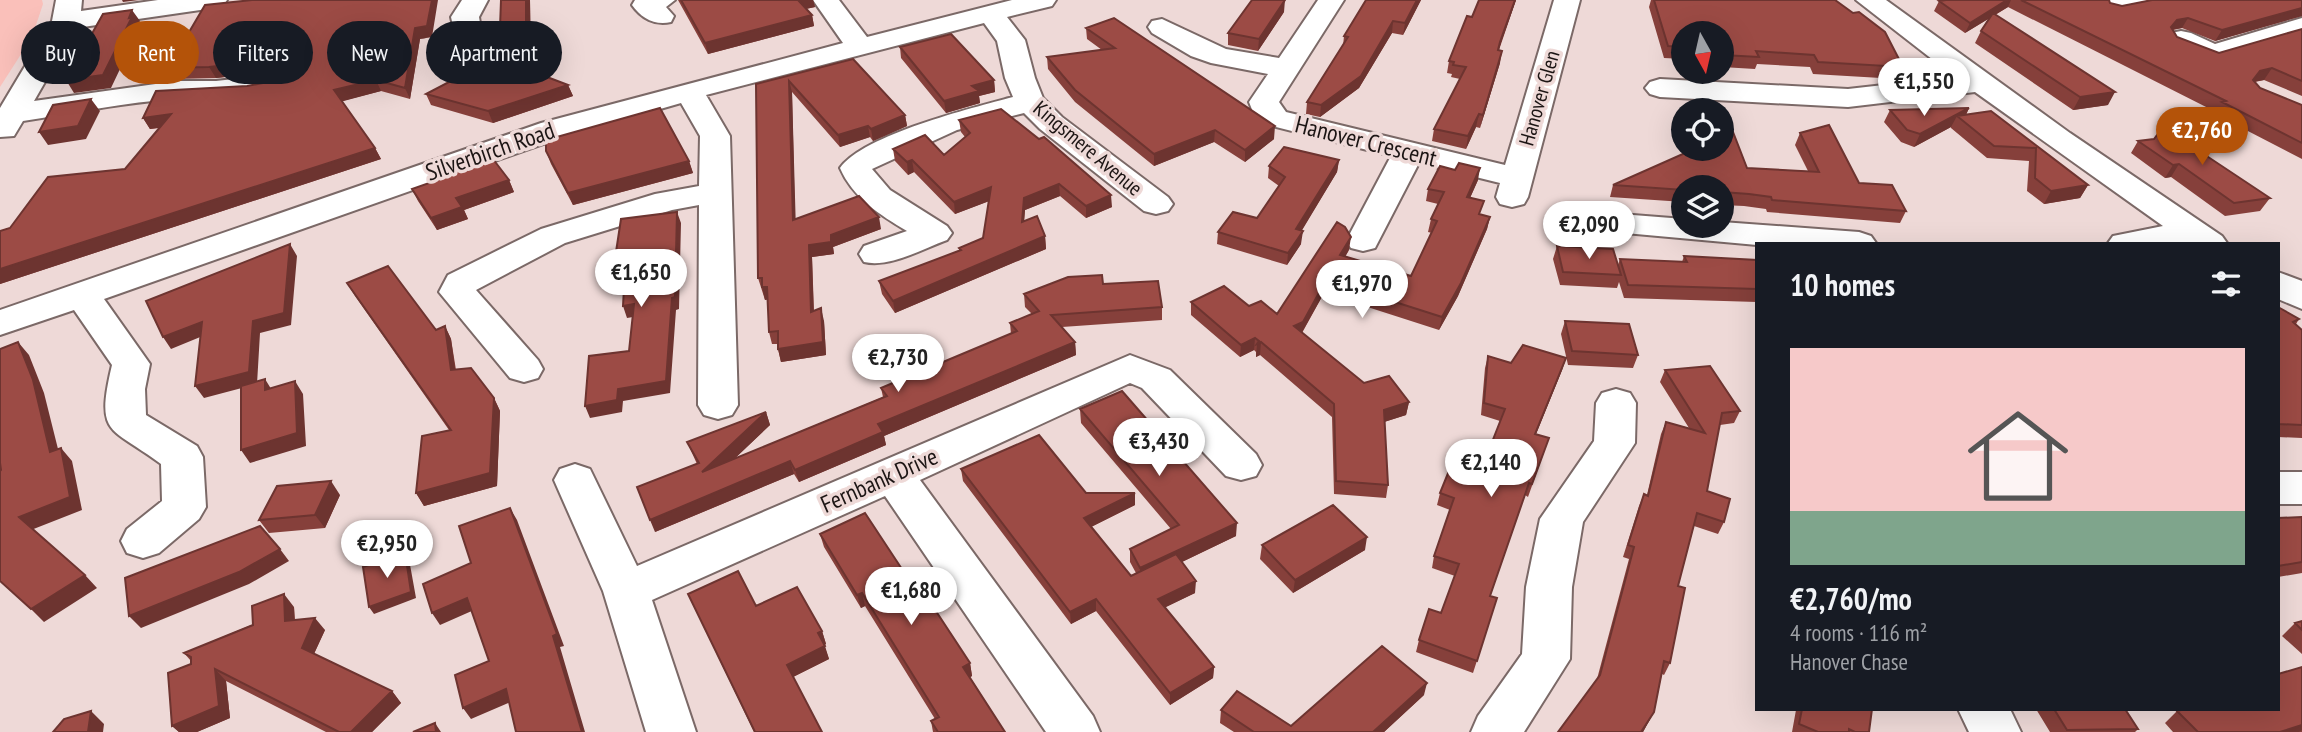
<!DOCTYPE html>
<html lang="en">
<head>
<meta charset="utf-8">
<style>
	body { margin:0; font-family:"PT Sans Narrow",sans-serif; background:#242831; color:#f1f3f6; height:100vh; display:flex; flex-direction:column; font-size:26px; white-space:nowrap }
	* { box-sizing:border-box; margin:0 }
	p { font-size:23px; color:#9ea1a6 }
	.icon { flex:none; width:38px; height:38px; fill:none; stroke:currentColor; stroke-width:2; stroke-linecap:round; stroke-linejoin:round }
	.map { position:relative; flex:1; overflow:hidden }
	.details { position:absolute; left:1755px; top:242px; width:525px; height:469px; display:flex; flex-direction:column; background:#171b24; border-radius:0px; box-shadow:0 7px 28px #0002 }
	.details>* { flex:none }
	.top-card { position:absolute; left:21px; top:21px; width:665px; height:63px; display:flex; gap:14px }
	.needle { width:46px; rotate:172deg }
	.fabs { position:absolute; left:1671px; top:21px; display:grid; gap:14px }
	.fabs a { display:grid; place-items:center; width:63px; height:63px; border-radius:50%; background:#171b24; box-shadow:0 7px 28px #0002; font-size:35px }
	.price { position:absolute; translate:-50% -60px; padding:0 16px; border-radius:24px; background:#fff; color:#222; font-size:23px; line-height:46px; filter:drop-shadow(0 2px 4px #0008) }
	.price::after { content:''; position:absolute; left:50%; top:42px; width:21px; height:16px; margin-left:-10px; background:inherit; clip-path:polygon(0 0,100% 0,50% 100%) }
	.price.on { background:#b45309; color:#fff }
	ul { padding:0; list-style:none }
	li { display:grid; align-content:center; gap:14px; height:371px; padding:0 35px }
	li span { display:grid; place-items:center; height:217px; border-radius:0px; color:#555 }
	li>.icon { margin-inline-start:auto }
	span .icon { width:126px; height:126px; fill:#fffc; stroke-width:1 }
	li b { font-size:30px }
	h2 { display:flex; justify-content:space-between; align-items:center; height:84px; padding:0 35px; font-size:30px }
	.chip { padding:0 24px; border-radius:32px; background:#171b24; box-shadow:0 7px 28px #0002; font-size:24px; line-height:63px }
	.chip.on { background:#b45309; color:#fff }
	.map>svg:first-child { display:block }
	.green { fill:#fac0ba }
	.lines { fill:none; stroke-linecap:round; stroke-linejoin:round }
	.minor-casing { stroke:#7b6967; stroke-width:4 }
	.minor { fill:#fff; fill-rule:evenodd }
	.wall { fill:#86403b }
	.shaded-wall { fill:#6d3430 }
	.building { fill:#9c4b45; stroke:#6d3430; stroke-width:2 }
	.labels { text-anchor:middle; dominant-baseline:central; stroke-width:7; stroke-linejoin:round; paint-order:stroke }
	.far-street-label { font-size:21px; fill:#1c1514; stroke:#eed9d7 }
	.street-label { font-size:24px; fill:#1c1514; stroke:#eed9d7 }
</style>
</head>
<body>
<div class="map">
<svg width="2302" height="732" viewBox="0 0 2302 732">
	<rect width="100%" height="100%" fill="#eed9d7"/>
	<path class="green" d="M0 0H42L43 4 32 37 0 87Z"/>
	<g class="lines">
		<defs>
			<path id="minor" d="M56 0H82L81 11 158 0H227L223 6 214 8 76 28 34 101 177 81H216L268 75 278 78 283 84 278 90C245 99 211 96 177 99 126 102 74 113 23 121L14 136 0 137V108L52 21Z
				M462 0H488L479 17C483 37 479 53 467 71L457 74 447 71 443 65 455 35 451 17Z
				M635 0H675L666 7 674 16 671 22C655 26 641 18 632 5Z
				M813 0H839L867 37 1012 0H1056L1052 6 1007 17 1025 40 1035 78 1043 98 1062 117 1168 197 1173 204 1168 211 1156 214 1144 211 1040 129 1024 113 957 130 872 169 890 190 947 226 952 233 947 240C922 249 890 268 864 262L859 254 864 246 907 231C880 215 853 198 840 168 863 135 972 108 1013 97L1005 78 997 41 984 23 706 95 730 136 738 405 732 415 718 419 704 415 698 405 699 205 672 210 565 243 476 290 538 360 543 369 538 378 524 382 510 378 439 292 448 275 541 229 655 194 699 186 700 136 681 103 563 137 104 299 150 364 145 389 146 415 197 446 203 457 206 507 199 519 159 553 143 558 127 553 121 541 127 529 162 501 161 464C110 426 95 437 112 365L74 310 0 335V310L541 123 843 43Z
				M1318 0H1344L1279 102 1286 112 1505 165 1554 0H1580L1528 197 1524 204 1512 207 1500 204 1496 197 1500 183 1419 163 1375 248 1363 251 1351 248 1346 241 1391 156 1264 124 1253 112 1249 102 1268 74 1211 63 1191 56 1152 33 1148 27 1152 21 1162 19 1226 49 1279 58Z
				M1856 0H1886L2070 133 2222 236 2227 243H2108L2113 236 2163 226 1975 92 1848 107 1660 97 1650 94 1645 88 1650 82 1660 79 1848 89 1955 77Z
				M2107 0H2160L2156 6 2115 14 2106 12 2102 6Z
				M2302 18V35L2213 62 2171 45 2167 39 2171 33 2181 31 2191 33 2215 44Z
				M1582 211 1684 219V226H1722V222L1859 232 1871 236 1876 243 1757 245 1570 228 1565 221 1570 214Z
				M2278 272 2302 281V309L2278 299Z
				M1130 355 1170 370 1256 454 1262 465 1256 476 1241 480 1226 476 1142 388 1130 383 920 480 1093 716 1100 732H1046L885 496 652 600 696 732H646L603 591 554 480 560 469 575 464 590 469 637 566Z
				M1616 389 1630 393 1636 403 1635 443 1583 522 1572 587 1570 659 1524 732H1471L1478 716 1522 654 1526 587 1540 519 1594 441 1596 403 1602 393Z
				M2278 472H2302V504H2278Z
				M1958 709H2010L2021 732H1969Z"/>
		</defs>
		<use href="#minor" class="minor-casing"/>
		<use href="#minor" class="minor"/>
	</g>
	<path class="wall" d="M530 0 531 70 568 85 573 96 493 123 431 105 426 94 499 56Z
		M678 0H813L815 7 806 9 812 15 814 26 708 54Z
		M1366 0H1421L1403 35 1392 33 1359 88 1320 117 1306 114 1307 102 1343 46 1344 36Z
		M1516 0 1499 50 1500 63 1480 128 1476 127 1466 149 1432 141 1434 129 1460 79 1451 77 1452 74 1447 73 1449 61 1472 17Z
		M1651 0H1654L1903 67 1898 79 1813 74 1810 67 1757 64 1755 69 1722 67V33H1684V59L1664 58 1649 7Z
		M1946 0H2109L2110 3 2122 6 2302 0V16L2215 41 2182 28 2173 30 2177 37 2219 53 2302 29V96L2264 80 2255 82 2260 88 2302 105V159L2215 114 2216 112 2008 7 1995 15 2108 105 2073 110 1975 43 1981 31 1988 19 1965 33 1934 11 1939 1Z
		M1284 12 1258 51 1228 45V33Z
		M1086 28 1274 139 1245 162 1214 142 1154 166 1075 102 1048 69 1047 57 1102 50 1087 39Z
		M432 37 420 39 410 99 381 91 342 101 375 148 381 159 0 284V231L10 228 125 169 159 128 150 129 143 118 247 86 273 81 278 76 268 72 216 78 174 79 168 68Z
		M900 47 994 80 995 92 979 96 980 103 946 113 901 58Z
		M853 59 905 115 907 126 873 141 870 137 840 147 792 92 795 219 881 229 833 247 834 254 812 257 814 311 824 321 826 355 781 362 778 349V344H772L769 332 768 299 765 300 758 278 756 84Z
		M1969 108 1966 115 1991 111 2088 185 2080 198 2044 204 2027 191 2029 161 1987 158 1951 128V127L1914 147 1901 142 1884 122 1890 110Z
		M959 120 1112 207 1086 218 1060 196 1025 210 1024 221 1045 236 1046 249 895 313 882 294 879 281 959 251V248L983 238 989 201 955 214 914 172 908 175 895 161 893 149 944 155 965 137 961 132Z
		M1800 133 1859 183 1906 211 1900 223 1767 212 1766 209 1744 206 1722 205V187H1684V202L1610 197 1613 185 1747 168 1808 171 1795 145Z
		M2138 141 2270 198 2260 211 2225 216 2171 177 2165 178 2131 153Z
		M546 151 689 161 693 173 573 205 551 164Z
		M1339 160 1337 172 1301 231V244L1287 265 1217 244 1218 232 1257 218 1279 186 1268 178 1269 166Z
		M509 180 514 192 464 210 468 219 437 230 418 201 412 189Z
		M1478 180 1470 198 1481 215 1490 217 1487 229 1458 296 1439 330 1324 293 1302 333 1364 383 1409 402 1406 415 1384 422 1388 485 1386 498 1334 494 1332 417 1260 355 1256 357V352L1254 350 1240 357 1191 315V302L1277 314 1349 250 1345 256 1411 276 1432 233 1428 232 1431 219 1438 204 1426 201 1428 189Z
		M1557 246 1618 265 1620 259 1682 262 1684 256 1757 260V302L1624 298 1619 282 1617 288 1560 285 1553 259Z
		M347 283 436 330 445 326 451 339 456 370 494 398 500 411 497 486 424 506 416 493 449 430 355 296Z
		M1103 284 1162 307V320L1062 327 1075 342 1076 355 884 436 886 445 799 482 794 474 655 532 697 464 687 442 766 412 770 425 734 459 883 397 881 388 1011 334 1010 323 1032 314 1025 307 1024 294Z
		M2278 307 2299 319 2296 324 2302 330V438L2278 437Z
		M1565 321 1638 355 1633 368 1568 365 1561 334Z
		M1488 356 1511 363 1566 358 1562 370 1536 434 1549 438 1528 497 1525 495 1490 596 1497 598 1473 673 1416 652 1419 640 1441 613 1455 576 1432 568 1434 556 1450 510 1437 505 1440 493 1483 465 1500 421 1481 415 1485 368Z
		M1665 370 1740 411 1734 423 1720 425 1707 491 1724 522 1718 534 1694 526 1678 586 1670 663 1664 675 1662 674 1654 712 1643 732H1558L1597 679 1629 559 1623 557 1639 506 1644 494 1647 495 1661 434 1666 422 1689 428 1660 382Z
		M1080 409 1236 536 1182 562 1195 593 1165 607 1214 667 1213 678 1170 705 1096 611 1071 624 963 481 961 469 1086 493H1135V505L1091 527 1131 576 1136 573 1130 562V549L1171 529 1081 423Z
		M340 495 325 528 269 533 259 520Z
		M2302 517V573L2278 577V518Z
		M820 534 921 598 970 663 972 676 970 677 1005 732H933L931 721 935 719 865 606 861 608 824 547Z
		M1262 545 1365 550 1293 593 1260 559Z
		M688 594 756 606 822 631 826 644 824 645 829 659 793 677 822 732H754Z
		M294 607 295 620 325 630 314 654 392 691 401 703 372 732H326L226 681 230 718 197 732H179L172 726 191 664V661L184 653Z
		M2302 621V654L2282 636 2295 623Z
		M2302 667V732H2173L2165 723 2177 711 2278 709Z
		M1424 695 1384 732H1234L1220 723 1221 710 1291 726Z
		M1792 709H1872L1869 732H1792L1796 710Z
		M2036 709H2125L2138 729 2135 732H2050Z"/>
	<path class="shaded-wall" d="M122 0H139L123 2Z
		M432 0H438L432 37 420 39 410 99 405 88 415 28Z
		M526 0H530L531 80 526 69Z
		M798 0H813L815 7 800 10Z
		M1285 0 1284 12 1258 51 1259 39Z
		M1417 0H1421L1403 35 1405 23Z
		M1515 0H1516L1497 54 1500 42Z
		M2007 0H2011L2008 7 1965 33 1970 23Z
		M2302 8V16L2215 41 2222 30Z
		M132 10 140 21 137 27 139 29 111 88 74 93 66 80 129 18Z
		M812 15 814 26 708 54 705 43Z
		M2188 18 2182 28 2170 30 2171 27 2177 20Z
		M1393 21 1392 33 1359 88 1320 117 1321 105Z
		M1502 51 1500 63 1480 128 1483 115Z
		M262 61 268 72 216 78 209 67Z
		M2272 68 2264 80 2252 82 2245 91 2260 71Z
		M376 80 381 91 340 102 334 90Z
		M994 80 995 92 979 96 980 103 946 113 944 101 972 86Z
		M789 81 792 92 796 232 793 220Z
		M568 85 573 96 493 123 488 111Z
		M2115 92 2108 105 2073 110 2080 97Z
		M91 99 100 111 86 139 48 145 39 132Z
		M1969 108 1963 121 1957 116 1951 127 1914 147 1920 134Z
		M171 114 178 125 150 129 143 118Z
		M1479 114 1476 127 1466 149 1468 136Z
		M905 115 907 126 873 141 871 129Z
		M868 126 870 137 840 147 838 135Z
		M1275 126 1274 139 1245 162V150Z
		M1215 130 1214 142 1154 166V154Z
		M375 148 381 159 0 284V269Z
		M912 160 914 172 908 175 907 162Z
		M1339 160 1337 172 1295 242 1296 229Z
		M689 161 693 173 573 205 568 193Z
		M2179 164 2171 177 2165 178 2173 165Z
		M1480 168 1478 180 1465 209 1467 197Z
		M509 180 514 192 464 210 468 219 437 230 431 218 456 198Z
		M1059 184 1060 196 1025 210 1023 235 1022 222 1024 198Z
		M2088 185 2080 198 2044 204 2051 191Z
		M991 187 992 200 955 214 954 202Z
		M1111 195 1112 207 1086 218V206Z
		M677 212 681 223 679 309 676 310 670 393 623 401 622 412 590 418 585 406 618 389Z
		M879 217 881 229 833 247 834 254 812 257 814 324 811 312 809 245 831 235Z
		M1490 217 1487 229 1458 296 1439 330 1442 317Z
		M1303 231 1301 244 1287 265 1288 253Z
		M1045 236 1046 249 895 313 893 301Z
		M1351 237 1349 250 1339 268 1340 255Z
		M290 244 297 256 291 325 260 333 257 384 204 398 195 386 253 321Z
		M626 251 630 262 620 264 616 252Z
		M1326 280 1324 293 1301 334 1294 326Z
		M762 287H767L771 299 765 300Z
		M634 304 639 316 627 318 623 306Z
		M821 308 824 321 826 355 781 362 778 349Z
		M202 322 210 333 171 349 163 337Z
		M445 326 451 339 457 383 451 370Z
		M1255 338 1254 350 1240 357 1241 345Z
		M18 342 29 355 44 393 62 465 50 452Z
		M1075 342 1076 355 884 436 886 445 799 482 795 470 878 424Z
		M1261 342 1260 355 1256 357 1257 344Z
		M1566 358 1562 370 1531 446 1535 434Z
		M265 379 273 392 265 390Z
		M295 381 303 394 306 446 250 463 241 450Z
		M494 398 500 411 497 486 424 506 416 493Z
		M1409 402 1406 415 1381 423 1384 410Z
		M766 412 770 425 707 485 702 472Z
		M61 448 72 461 82 510 31 530 19 517Z
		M790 461 794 474 655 532 650 520Z
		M331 481 340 495 325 528 315 515Z
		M1135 493V505L1085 530 1084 518Z
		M510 508 517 520 564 646 560 647 585 732H582Z
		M1237 523 1236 536 1140 582V568Z
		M1367 537 1365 550 1293 593 1295 580Z
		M280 549 289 561 249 584 141 628 129 616Z
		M405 552 409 559 416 598 374 614 369 607Z
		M85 575 97 588 44 622 31 609Z
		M1196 581 1195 593 1158 611V599Z
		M862 593 865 606 861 608 857 595Z
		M284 594 294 607 295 633 285 621Z
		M467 598 474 610 440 625 432 613Z
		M1096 599V611L1071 624 1070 612Z
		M315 618 325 630 311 660 302 648Z
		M822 631 826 644 822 646 818 633Z
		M825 646 829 659 791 678 787 665Z
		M970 663 972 676 965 680 963 667Z
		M1214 667 1213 678 1170 705V693Z
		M215 669 226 681 230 718 197 732H179L172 726Z
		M1427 683 1424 695 1384 732H1373Z
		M506 689 513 701 471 719 463 708Z
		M392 691 401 703 372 732H351Z
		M91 711 104 724 103 732H88Z
		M1654 712 1643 732H1641Z
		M435 723 441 732H436Z
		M2302 725V730L2299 732H2280Z"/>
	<path class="building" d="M252 0H432L427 26 415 28 405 88 376 80 334 90 375 148 0 269V231L10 228 48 177 125 169 171 114 143 118 156 91 247 86 273 81 279 74 274 65 262 61 209 67 168 68 205 5Z
		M501 0H526V69L568 85 488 111 426 94 499 56Z
		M681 0H798L812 15 705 43Z
		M1252 0H1285L1259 39 1228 33Z
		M1366 0H1417L1405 23 1393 21 1361 76 1321 105 1307 102 1348 37 1344 36Z
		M1479 0H1515L1500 42 1498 50 1502 51 1483 115 1479 114 1468 136 1434 129 1466 67 1453 65 1454 62 1449 61 1467 16 1472 17Z
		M1654 0H1835L1853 13 1859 12 1885 32 1903 67 1818 62 1814 55 1756 51 1759 57 1722 55V33H1684V47L1668 46Z
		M1946 0H2007L1970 23 1939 1Z
		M2021 0H2109L2110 3 2122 6 2152 0H2302V8L2222 30 2188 18 2177 20 2171 27 2177 37 2219 53 2302 29V81L2272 68 2260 71 2253 80 2260 88 2302 105V143L2222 102 2226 101Z
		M132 10 129 18 132 17 103 75 66 80 103 14Z
		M1993 13 2115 92 2080 97 1981 31Z
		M1114 18 1275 126 1245 150 1215 130 1154 154 1075 90 1047 57 1115 48 1086 28Z
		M951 34 994 80 972 86 979 91 944 101 900 47Z
		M853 59 905 115 871 129 868 126 838 135 789 81 793 220 859 196 879 217 831 235V242L809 245 811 312 821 308 823 342 778 349V331L769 332 767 287H762V278H758L756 84Z
		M91 99 78 126 39 132 53 105Z
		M660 108 689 161 568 193 546 151V140Z
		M1969 108 1920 134 1907 130 1890 110Z
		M1001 109 1039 139 1044 137 1111 195 1086 206 1059 184 1024 198 1022 222 1037 216 1045 236 893 301 879 281 961 250 959 248 983 238 991 187 954 202 912 160 907 162 893 149 925 135 944 155 970 133 959 120Z
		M1991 111 2088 185 2051 191 2035 178 2036 148 1994 146 1957 116Z
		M1829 125 1859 183 1892 185 1906 211 1772 200 1771 197 1749 194 1722 192V187H1684V190L1613 185 1694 149H1722V136L1733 132 1747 168 1819 172 1800 133Z
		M2163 127 2270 198 2234 203 2179 164 2173 165 2138 141 2154 139Z
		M1284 147 1339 160 1296 229 1303 231 1288 253 1218 232 1233 212 1257 218 1285 177 1269 166Z
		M493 159 509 180 456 198 462 207 431 218 412 189 435 181 434 179Z
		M1459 163 1480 168 1467 197 1484 201 1479 214 1490 217 1461 283 1442 317 1326 280 1303 322 1294 326 1364 383 1389 376 1409 402 1384 410 1388 485 1336 481 1334 404 1261 342 1257 344 1259 341 1255 338 1241 345 1191 302 1224 286 1249 306 1261 301 1277 314 1337 222 1345 227 1351 237 1340 255 1411 276 1437 221 1431 219 1444 192 1428 189 1440 166 1455 170Z
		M677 212 675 297 672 298 666 381 618 389 617 400 585 406 589 356 629 351 634 304 623 306 626 251 616 252 621 219Z
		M290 244 284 313 253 321 249 372 195 386 202 322 163 337 146 301Z
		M1557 246 1613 249 1621 275 1563 272Z
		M1684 256 1757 260V289L1628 285 1620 259 1687 262Z
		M388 266 436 330 445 326 451 370 471 368 494 398 490 473 416 493 422 436 451 430 347 283Z
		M1102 275 1103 284 1158 281 1162 307 1051 315 1075 342 878 424 883 432 795 470 790 461 650 520 637 487 699 463 687 442 766 412 702 472 887 396 881 388 1017 331 1010 323 1039 311 1024 294 1068 277Z
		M2278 307 2299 319 2293 322 2302 330V425L2278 424Z
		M1565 321 1629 324 1638 355 1572 351Z
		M18 342 33 380 50 452 61 448 70 497 19 517 85 575 31 609 0 581V471L1 470 0 463V349Z
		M1523 345 1566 358 1535 434 1549 438 1532 484 1529 483 1490 596 1497 598 1477 661 1419 640 1429 609 1441 613 1459 564 1434 556 1454 498 1440 493 1455 456 1483 465 1505 409 1484 403 1488 356 1511 363Z
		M1710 366 1740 411 1722 413 1707 491 1730 499 1724 522 1697 513 1678 586 1685 588 1670 663 1664 661 1654 712 1641 732H1558L1600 675 1634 547 1628 545 1644 494 1648 496 1666 422 1705 433 1665 370Z
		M265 379V390L295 381 297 433 241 450V386Z
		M1122 391 1237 523 1140 568 1130 549 1179 525 1080 409Z
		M1039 435 1086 493H1135L1084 518 1131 576 1176 554 1196 581 1158 599 1214 667 1170 693 1096 599 1070 612 961 469Z
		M331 481 315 515 259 520 277 486Z
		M1333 505 1367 537 1295 580 1262 545Z
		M510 508 557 634 553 636 582 732H516L506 689 463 708 455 675 489 661 467 598 432 613 423 584 471 563 459 526Z
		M865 513 921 598 926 596 970 663 963 667 1005 732H938L931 721 939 717 862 593 857 595 820 534Z
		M2302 517V562L2278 566V518Z
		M260 526 280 549 239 572 129 616 125 578Z
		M405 552 411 592 369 607 363 567Z
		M738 571 756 606 797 587 822 631 818 633 825 646 787 665 822 732H755L688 594Z
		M284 594 285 621 315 618 302 648 392 691 351 732H339L215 669 219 706 172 726 168 673 191 664V657L184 653 253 625 252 606Z
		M2302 621V630L2295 623Z
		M1382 646 1427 683 1373 732H1254L1221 710 1237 691 1291 726Z
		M2302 667V725L2280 732H2198L2177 711 2185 709H2278V674Z
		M1802 709H1872L1869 732H1855L1849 729V732H1818L1799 724Z
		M2054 709H2125L2138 729 2067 730Z
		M91 711 88 732H53L64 719Z
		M435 723 436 732H413Z"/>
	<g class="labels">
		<g class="far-street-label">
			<text transform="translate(1539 98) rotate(-74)">Hanover Glen</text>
			<text transform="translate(1088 148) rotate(40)">Kingsmere Avenue</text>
		</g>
		<g class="street-label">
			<text transform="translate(1366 141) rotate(14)">Hanover Crescent</text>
			<text transform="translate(490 151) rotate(-19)">Silverbirch Road</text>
			<text transform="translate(879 480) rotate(-24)">Fernbank Drive</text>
		</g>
	</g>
</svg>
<div class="fabs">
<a><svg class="needle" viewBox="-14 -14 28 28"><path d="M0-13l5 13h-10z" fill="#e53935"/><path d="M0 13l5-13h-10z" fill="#9ea1a6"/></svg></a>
<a><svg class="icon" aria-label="locate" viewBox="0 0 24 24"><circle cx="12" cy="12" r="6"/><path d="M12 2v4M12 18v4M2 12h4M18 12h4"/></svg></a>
<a><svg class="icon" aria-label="layers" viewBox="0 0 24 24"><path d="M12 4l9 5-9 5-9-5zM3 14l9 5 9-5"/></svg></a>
</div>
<b class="price" style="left:1924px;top:118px">€1,550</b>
<b class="price on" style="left:2202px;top:167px">€2,760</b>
<b class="price" style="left:1589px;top:261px">€2,090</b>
<b class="price" style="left:641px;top:309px">€1,650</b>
<b class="price" style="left:1362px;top:320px">€1,970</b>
<b class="price" style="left:898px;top:394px">€2,730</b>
<b class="price" style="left:1159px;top:478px">€3,430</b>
<b class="price" style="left:1491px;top:499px">€2,140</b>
<b class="price" style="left:387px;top:580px">€2,950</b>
<b class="price" style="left:911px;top:627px">€1,680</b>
<div class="top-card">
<a class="chip">Buy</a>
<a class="chip on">Rent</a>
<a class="chip">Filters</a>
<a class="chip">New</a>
<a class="chip">Apartment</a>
</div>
<section class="details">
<h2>10 homes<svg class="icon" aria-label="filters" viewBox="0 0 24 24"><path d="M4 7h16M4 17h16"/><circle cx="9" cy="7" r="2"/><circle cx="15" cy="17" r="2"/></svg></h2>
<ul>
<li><span style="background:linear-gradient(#f6c9c9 75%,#7fa58c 0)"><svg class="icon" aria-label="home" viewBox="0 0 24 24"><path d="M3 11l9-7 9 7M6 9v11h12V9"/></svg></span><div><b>€2,760/mo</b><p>4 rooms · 116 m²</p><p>Hanover Chase</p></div></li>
</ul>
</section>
</div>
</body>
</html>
